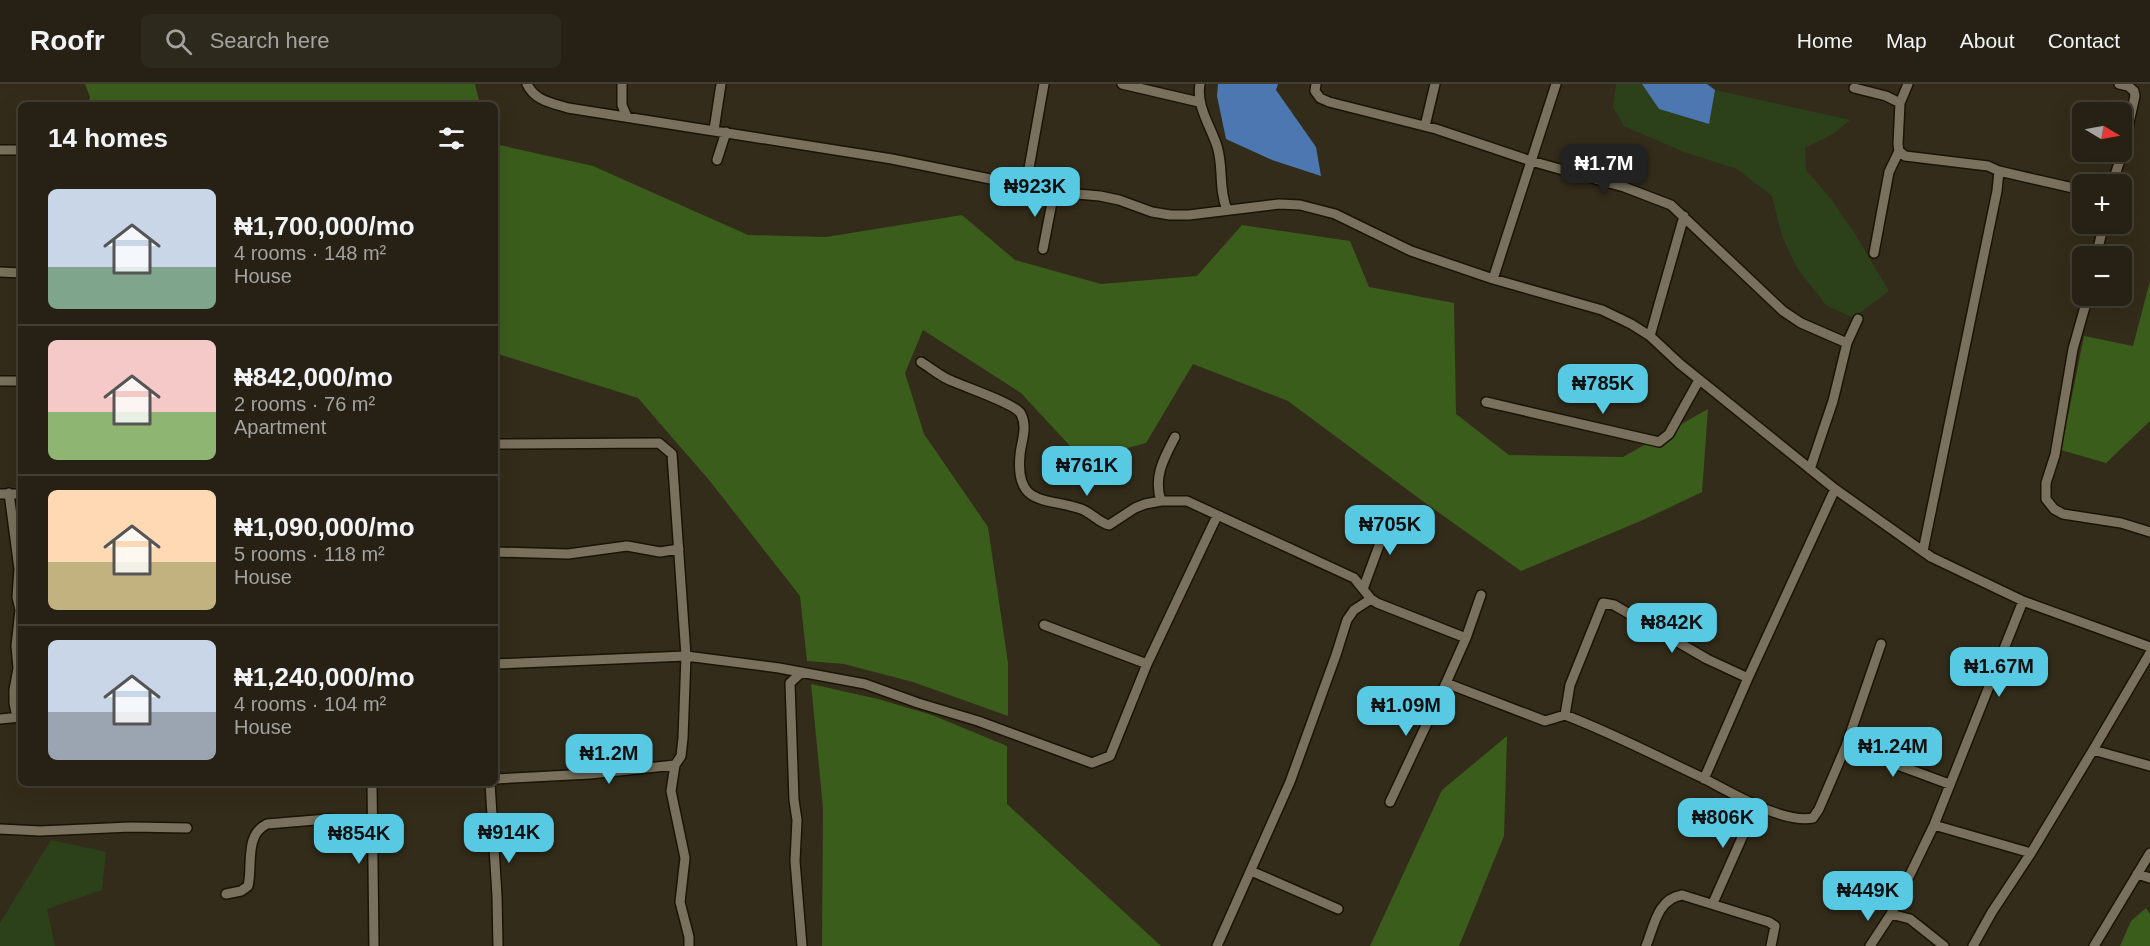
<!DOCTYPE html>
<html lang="en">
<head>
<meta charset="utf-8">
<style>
	body { margin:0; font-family:Helvetica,sans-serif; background:#2e291d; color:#f1f3f6; height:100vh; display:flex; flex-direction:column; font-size:22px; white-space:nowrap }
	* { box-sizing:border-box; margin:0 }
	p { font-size:20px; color:#a4a3a0 }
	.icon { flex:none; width:33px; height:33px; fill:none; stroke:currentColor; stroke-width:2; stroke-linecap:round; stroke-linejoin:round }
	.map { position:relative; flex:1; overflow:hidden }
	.drawer { position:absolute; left:18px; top:18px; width:480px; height:684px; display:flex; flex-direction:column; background:#262114; border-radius:9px; box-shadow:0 6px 24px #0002,0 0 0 2px #423e34 }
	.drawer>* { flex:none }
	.needle { width:39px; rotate:100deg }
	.buttons { position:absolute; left:2072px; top:18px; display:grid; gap:12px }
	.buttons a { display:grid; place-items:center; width:60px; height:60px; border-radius:9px; background:#262114; box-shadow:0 6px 24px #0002,0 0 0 2px #423e34; font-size:30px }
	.price { position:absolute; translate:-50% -51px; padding:0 14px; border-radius:12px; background:#57c9e2; color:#111; font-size:20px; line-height:39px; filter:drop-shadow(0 2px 3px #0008) }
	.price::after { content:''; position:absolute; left:50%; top:36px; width:18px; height:14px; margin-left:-9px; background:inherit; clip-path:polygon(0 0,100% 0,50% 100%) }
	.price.selected { background:#222; color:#fff }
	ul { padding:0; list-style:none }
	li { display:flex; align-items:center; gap:18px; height:150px; padding:0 30px }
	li+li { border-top:2px solid #423e34 }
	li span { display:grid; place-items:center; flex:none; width:168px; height:120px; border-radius:9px; color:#555 }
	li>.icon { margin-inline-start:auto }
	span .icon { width:72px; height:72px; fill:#fffc; stroke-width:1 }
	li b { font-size:26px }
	h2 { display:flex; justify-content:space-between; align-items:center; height:72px; padding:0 30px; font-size:26px }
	header { display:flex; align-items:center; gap:36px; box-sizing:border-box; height:84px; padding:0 30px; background:#262114; border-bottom:2px solid #423e34 }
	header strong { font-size:28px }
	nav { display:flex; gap:33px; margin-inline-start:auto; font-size:21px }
	.search { width:420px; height:54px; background:#2e291d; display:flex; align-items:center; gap:15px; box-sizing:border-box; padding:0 21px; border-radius:9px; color:#a4a3a0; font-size:22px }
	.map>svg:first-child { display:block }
	.green { fill:#2c411a }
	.forest { fill:#3b5d1c }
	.water { fill:#4c77b0 }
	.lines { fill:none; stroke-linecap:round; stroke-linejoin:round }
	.street-casing { stroke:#1b1404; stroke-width:12 }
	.street { stroke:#79715d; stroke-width:9 }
</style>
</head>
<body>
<header>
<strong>Roofr</strong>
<div class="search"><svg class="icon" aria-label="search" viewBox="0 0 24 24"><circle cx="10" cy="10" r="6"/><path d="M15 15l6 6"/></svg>Search here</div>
<nav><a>Home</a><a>Map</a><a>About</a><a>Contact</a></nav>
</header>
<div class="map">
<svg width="2150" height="862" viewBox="0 0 2150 862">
	<rect width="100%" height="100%" fill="#332c1a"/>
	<path class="green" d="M1616 0H1642L1659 25 1708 40 1715 6 1850 36 1833 50 1805 64 1806 86 1831 115 1855 150 1889 207 1853 234 1826 221 1797 184 1782 152 1772 112 1737 85 1684 68 1624 42 1613 23Z
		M51 756 106 768 102 806 47 825 55 862H0V839Z"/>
	<path class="forest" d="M85 0H475L480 21H88L90 13Z
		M495 60 593 82 748 151 826 153 962 131 1015 176 1101 200 1197 192 1242 141 1350 157 1369 203 1454 219 1456 330 1509 371 1623 373 1708 325 1702 408 1643 436 1521 487 1428 421 1288 317 1193 280 1146 359 1083 376 1021 309 923 246 905 289 924 350 988 443 1008 579V632L913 598 844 580 807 577 800 512 709 396 638 314 495 269Z
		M2150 197V337L2106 379 2061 366 2084 252 2133 262Z
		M811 600 878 615 932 631 1007 662V720L1161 862H822L823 724Z
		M1507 652 1504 752 1459 862H1370L1442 706Z
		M2146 824 2150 830V862H2120L2131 837Z"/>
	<path class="water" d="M1218 0H1278L1276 6 1316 63 1321 92 1272 76 1226 55 1217 12Z
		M1642 0H1707L1715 6 1709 40 1659 25Z"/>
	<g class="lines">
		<defs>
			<path id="street" d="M527 0C535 17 552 19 568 24L892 75 1054 108 1100 112 1119 116 1152 128 1170 131H1189L1279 120 1300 121 1335 130 1411 167 1493 195 1602 226 1631 240 1650 252 1680 280 1835 405 1931 473 2023 517 2150 563
				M622 0V21L627 33
				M1122 0 1199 18
				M1200 0C1196 22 1210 41 1217 62 1224 85 1218 103 1227 126
				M1316 0 1315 7 1320 14 1329 18 1436 45 1531 77 1624 103 1671 121 1783 227 1801 239 1847 259
				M1854 4 1886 12 1900 19
				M1425 42 1435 0
				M714 46 721 0
				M0 66H21
				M1899 67 1905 72 1988 82 1999 87 2082 106
				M717 76 726 48
				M2112 100 2121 73 2123 56 2128 43 2135 12 2134 7 2128 2 2119 0
				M1026 101 1044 0
				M1043 165 1054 108
				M1874 169 1889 88 1899 67 1898 60 1900 19 1908 0
				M2096 172 2104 140
				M0 188 21 189
				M1493 195 1556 0
				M2088 212 2073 265 2055 371 2046 399V415L2054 425 2063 430 2121 439 2150 448
				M1650 252 1684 132
				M921 278C931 284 941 293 952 297 965 303 1016 320 1021 330 1028 344 1021 358 1020 371 1015 423 1046 413 1081 425 1092 429 1098 438 1109 441L1135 424 1145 420 1161 417H1187L1354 494 1371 515 1377 519 1466 554
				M0 297H21
				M1486 318 1659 358 1669 350 1699 296
				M495 360 659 359 672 370 686 572 683 654 681 672 675 681 590 690 495 695
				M1810 385 1833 317 1847 259 1858 235
				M9 409 19 485 17 513 20 526 16 562 18 584 14 606V619L17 633
				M0 410H21
				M1161 417C1153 393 1164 374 1175 353
				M1923 467 1997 107 1999 87
				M495 468 568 470 627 462 660 468 679 465
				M1363 505 1391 429
				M1481 511 1466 554 1446 599 1545 637 1565 631C1612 649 1658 673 1703 694 1730 708 1783 740 1813 734L1819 725 1846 662 1881 560
				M1044 541 1147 580
				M495 580 686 572 779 584 865 600 918 619 978 637 1092 679 1110 672 1147 580 1217 432
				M1565 631 1570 601 1603 519 1614 521 1707 575 1748 594
				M0 635 21 633
				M1846 662 1949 700
				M2093 666 2150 682
				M675 681 671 707 685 774 680 818 689 853V862
				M1704 695 1748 594 1835 405
				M372 699 374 862
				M490 699 497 812 498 862
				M1390 718 1446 599
				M1934 741 2031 769
				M0 745 40 747 131 743 187 744
				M1251 787 1338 825
				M2137 790 2150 794
				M226 810 241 807 248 802C253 782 244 751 267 740L328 735 372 740
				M1713 819 1756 722
				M1891 830 1910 835 1944 862
				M802 862 795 777 797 736 794 716 790 599 802 588
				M1217 862 1290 698 1336 571 1347 536 1354 526 1371 515
				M1646 862C1654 843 1657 815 1682 811L1769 838 1775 842 1771 862
				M1870 862 1891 830 1934 741 2023 517
				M1973 862 1992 828 2031 769 2093 666 2150 569
				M2094 862 2150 769"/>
		</defs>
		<use href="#street" class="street-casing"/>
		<use href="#street" class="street"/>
	</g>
</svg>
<div class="buttons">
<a><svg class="needle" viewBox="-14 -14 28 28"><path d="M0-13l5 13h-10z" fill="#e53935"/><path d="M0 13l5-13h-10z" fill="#a4a3a0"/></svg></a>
<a>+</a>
<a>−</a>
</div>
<b class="price selected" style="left:1604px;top:111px">₦1.7M</b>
<b class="price" style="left:1035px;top:134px">₦923K</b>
<b class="price" style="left:1603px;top:331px">₦785K</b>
<b class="price" style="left:1087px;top:413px">₦761K</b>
<b class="price" style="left:1390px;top:472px">₦705K</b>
<b class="price" style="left:1672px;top:570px">₦842K</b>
<b class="price" style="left:1999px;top:614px">₦1.67M</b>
<b class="price" style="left:1406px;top:653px">₦1.09M</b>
<b class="price" style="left:1893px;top:694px">₦1.24M</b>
<b class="price" style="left:609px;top:701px">₦1.2M</b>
<b class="price" style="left:1723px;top:765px">₦806K</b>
<b class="price" style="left:509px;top:780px">₦914K</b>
<b class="price" style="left:359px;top:781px">₦854K</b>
<b class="price" style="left:1868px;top:838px">₦449K</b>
<section class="drawer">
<h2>14 homes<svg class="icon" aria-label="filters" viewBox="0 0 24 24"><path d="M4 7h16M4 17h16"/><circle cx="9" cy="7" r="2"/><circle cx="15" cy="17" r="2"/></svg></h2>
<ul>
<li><span style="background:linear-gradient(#c9d6e8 65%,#7fa58c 0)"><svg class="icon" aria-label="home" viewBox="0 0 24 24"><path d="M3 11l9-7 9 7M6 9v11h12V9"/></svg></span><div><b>₦1,700,000/mo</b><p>4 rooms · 148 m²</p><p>House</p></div></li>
<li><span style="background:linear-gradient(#f6c9c9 60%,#8fb573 0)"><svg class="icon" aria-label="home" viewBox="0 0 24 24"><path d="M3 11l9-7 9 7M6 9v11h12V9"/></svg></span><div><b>₦842,000/mo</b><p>2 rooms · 76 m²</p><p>Apartment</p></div></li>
<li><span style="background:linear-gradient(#ffd9b3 60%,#c2b280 0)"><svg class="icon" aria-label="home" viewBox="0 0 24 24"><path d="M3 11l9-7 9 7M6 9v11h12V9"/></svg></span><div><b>₦1,090,000/mo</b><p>5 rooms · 118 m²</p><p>House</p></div></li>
<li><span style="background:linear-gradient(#c9d6e8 60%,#9aa5b1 0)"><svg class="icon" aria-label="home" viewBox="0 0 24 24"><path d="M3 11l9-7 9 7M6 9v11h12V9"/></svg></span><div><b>₦1,240,000/mo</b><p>4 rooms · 104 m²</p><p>House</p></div></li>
</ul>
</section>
</div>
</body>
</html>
